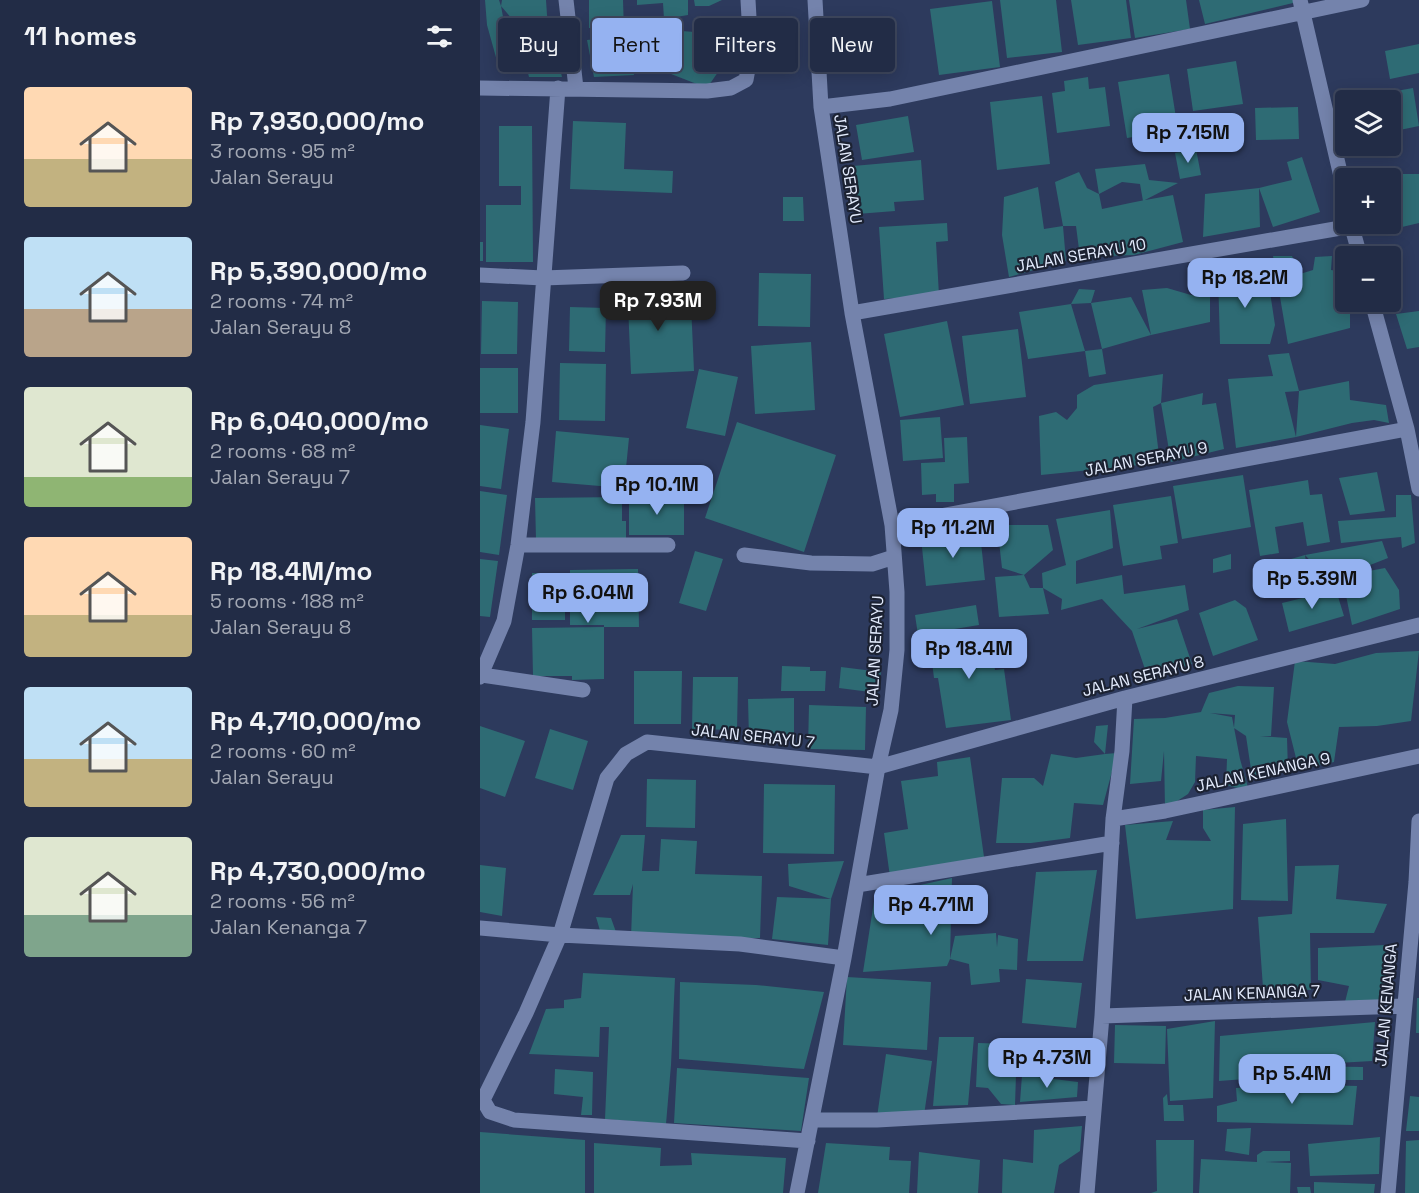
<!DOCTYPE html>
<html lang="en">
<head>
<meta charset="utf-8">
<style>
	body { margin:0; font-family:"Space Grotesk",sans-serif; background:#2e3851; color:#f1f3f6; height:100vh; display:flex; flex-direction:column; font-size:22px; white-space:nowrap }
	* { box-sizing:border-box; margin:0 }
	p { font-size:20px; color:#a2a7b3 }
	.icon { flex:none; width:33px; height:33px; fill:none; stroke:currentColor; stroke-width:2; stroke-linecap:round; stroke-linejoin:round }
	.map { position:relative; flex:1; overflow:hidden }
	.panel { display:flex; flex-direction:column; background:#222c46; width:480px }
	.panel>* { flex:none }
	.hud { position:absolute; left:18px; top:18px; width:570px; height:54px; display:flex; gap:12px }
	.fabs { position:absolute; left:855px; top:90px; display:grid; gap:12px }
	.fabs a { display:grid; place-items:center; width:66px; height:66px; border-radius:6px; background:#222c46; box-shadow:0 3px 15px #0003,0 0 0 2px #3f485f; font-size:30px }
	.price { position:absolute; translate:-50% -51px; padding:0 14px; border-radius:12px; background:#95b2f1; color:#111; font-size:20px; line-height:39px; filter:drop-shadow(0 2px 3px #0008) }
	.price::after { content:''; position:absolute; left:50%; top:36px; width:18px; height:14px; margin-left:-9px; background:inherit; clip-path:polygon(0 0,100% 0,50% 100%) }
	.price.current { background:#222; color:#fff }
	ul { padding:0; list-style:none }
	li { display:flex; align-items:center; gap:18px; height:150px; padding:0 24px }
	li span { display:grid; place-items:center; flex:none; width:168px; height:120px; border-radius:6px; color:#555 }
	li>.icon { margin-inline-start:auto }
	span .icon { width:72px; height:72px; fill:#fffc; stroke-width:1 }
	li b { font-size:26px }
	h2 { display:flex; justify-content:space-between; align-items:center; height:72px; padding:0 24px; font-size:26px }
	.tag { padding:0 21px; border-radius:6px; background:#222c46; box-shadow:0 3px 15px #0003,0 0 0 2px #3f485f; font-size:21px; line-height:54px }
	.tag.current { background:#95b2f1; color:#111 }
	main { display:flex; flex:1; min-height:0 }
	.map>svg:first-child { display:block }
	.building { fill:#2e6b74; fill-rule:evenodd }
	.lines { fill:none; stroke-linecap:round; stroke-linejoin:round }
	.minor { stroke:#7483ac; stroke-width:15 }
	.labels { text-anchor:middle; dominant-baseline:central; stroke-width:4.5; stroke-linejoin:round; paint-order:stroke }
	.street-label { font-size:16px; fill:#e3ebfd; stroke:#1c2232 }
</style>
</head>
<body>
<main>
<section class="panel">
<h2>11 homes<svg class="icon" aria-label="filters" viewBox="0 0 24 24"><path d="M4 7h16M4 17h16"/><circle cx="9" cy="7" r="2"/><circle cx="15" cy="17" r="2"/></svg></h2>
<ul>
<li><span style="background:linear-gradient(#ffd9b3 60%,#c2b280 0)"><svg class="icon" aria-label="home" viewBox="0 0 24 24"><path d="M3 11l9-7 9 7M6 9v11h12V9"/></svg></span><div><b>Rp 7,930,000/mo</b><p>3 rooms · 95 m²</p><p>Jalan Serayu</p></div></li>
<li><span style="background:linear-gradient(#bfe0f5 60%,#b9a48a 0)"><svg class="icon" aria-label="home" viewBox="0 0 24 24"><path d="M3 11l9-7 9 7M6 9v11h12V9"/></svg></span><div><b>Rp 5,390,000/mo</b><p>2 rooms · 74 m²</p><p>Jalan Serayu 8</p></div></li>
<li><span style="background:linear-gradient(#dfe7d0 75%,#8fb573 0)"><svg class="icon" aria-label="home" viewBox="0 0 24 24"><path d="M3 11l9-7 9 7M6 9v11h12V9"/></svg></span><div><b>Rp 6,040,000/mo</b><p>2 rooms · 68 m²</p><p>Jalan Serayu 7</p></div></li>
<li><span style="background:linear-gradient(#ffd9b3 65%,#c2b280 0)"><svg class="icon" aria-label="home" viewBox="0 0 24 24"><path d="M3 11l9-7 9 7M6 9v11h12V9"/></svg></span><div><b>Rp 18.4M/mo</b><p>5 rooms · 188 m²</p><p>Jalan Serayu 8</p></div></li>
<li><span style="background:linear-gradient(#bfe0f5 60%,#c2b280 0)"><svg class="icon" aria-label="home" viewBox="0 0 24 24"><path d="M3 11l9-7 9 7M6 9v11h12V9"/></svg></span><div><b>Rp 4,710,000/mo</b><p>2 rooms · 60 m²</p><p>Jalan Serayu</p></div></li>
<li><span style="background:linear-gradient(#dfe7d0 65%,#7fa58c 0)"><svg class="icon" aria-label="home" viewBox="0 0 24 24"><path d="M3 11l9-7 9 7M6 9v11h12V9"/></svg></span><div><b>Rp 4,730,000/mo</b><p>2 rooms · 56 m²</p><p>Jalan Kenanga 7</p></div></li>
</ul>
</section>
<div class="map">
<svg width="939" height="1193" viewBox="0 0 939 1193">
	<rect width="100%" height="100%" fill="#2d3a5d"/>
	<path class="building" d="M5 0H19L21 6 22 0H66L67 15 82 77H49L35 23 39 63 17 61 7 25ZM21 6 33 20 24 22Z
		M109 0H143L144 31 109 28Z
		M157 0H208V15L184 19 183 3 157 5Z
		M214 0H242L229 6H215Z
		M520 0H576L582 52 527 58Z
		M591 0H646L651 38 598 45Z
		M649 0H706L710 29 655 38Z
		M719 0H813V3L725 24Z
		M512 1 520 67 459 75 450 9Z
		M162 28 228 33 232 43 245 36V62L227 88 168 65Z
		M146 36 154 75 114 77 107 40Z
		M939 44V73L910 79 905 51Z
		M756 61 763 104 713 111 707 69Z
		M689 74 698 130 647 138 638 82Z
		M608 77 609 89 625 87 630 126 577 133 572 93 585 91 584 81Z
		M933 88 939 126 910 132V100H882V97Z
		M562 96 570 164 517 170 510 102Z
		M818 107 819 139 776 140 775 108Z
		M428 116 434 152 382 160 376 125Z
		M761 116 762 130 725 133 724 118Z
		M93 121 146 123 144 169 193 171 192 193 90 189Z
		M19 126H52L53 262H6V205H41V186H19Z
		M716 149 721 175 700 179 695 153Z
		M822 157 840 212 793 227 779 188 812 180 807 162Z
		M441 160 444 200 414 202 415 211 377 214 373 166Z
		M665 164 669 180 698 183 663 201 660 184 642 182 619 194 622 209 650 203 660 201 693 195 703 242 654 255 600 257 596 226H583L575 182 599 172 607 188 619 194 615 169Z
		M904 174H939V223L888 235 886 224H910V178H903Z
		M558 187 564 229 583 226 586 261 529 277 522 235 524 197Z
		M779 188 780 227 723 237 725 194Z
		M303 197H323L324 221H303Z
		M467 223 468 241 456 242 459 295 404 299 399 227Z
		M0 242H3V261H0Z
		M793 256H812L820 274 833 270 835 257 852 256 851 270 866 272V302H870V328L808 344Z
		M787 272 795 325 790 344H740L738 275Z
		M279 273 331 274 330 327 278 326Z
		M180 281 181 305 211 304 214 371 151 374 147 282Z
		M687 288 711 295 730 297V322L671 335 622 349 611 303 591 304 605 351 548 359 539 312 591 304 599 289 615 290 611 303 651 297 671 335 662 290Z
		M2 301 38 302 37 354H1Z
		M90 307 126 308 125 352 89 351Z
		M939 311V347L927 349 916 314Z
		M467 321 484 405 420 417 404 334Z
		M538 329 546 397 490 404 482 336Z
		M331 342 335 410 275 414 271 346Z
		M622 349 626 374 609 377 605 351Z
		M809 353 819 391 805 392 816 437 819 391 869 381 870 400 906 405 909 423 894 420 872 423 816 437 756 448 748 379 793 376 788 355Z
		M80 363 126 364 125 421 79 420Z
		M0 368H38V413H0Z
		M219 369 258 377 245 436 206 428Z
		M683 374 681 403 673 407 680 463 561 475 559 416 576 412 587 420 597 408V395L614 385Z
		M723 393 722 405 736 403 744 449 691 462 681 403Z
		M460 417 463 458 423 461 420 420Z
		M257 422 356 455 324 552 225 518Z
		M0 425 29 429 21 489 0 486Z
		M76 431 149 438 144 488 72 482Z
		M487 437 489 483 474 484V502H456V494L442 495 441 463 465 462 464 438Z
		M897 472 905 511 870 515 859 478Z
		M763 475 771 527 702 539 693 486Z
		M828 480 830 495 842 494 850 542 827 546 823 522 795 527 799 553 780 556 769 490Z
		M0 491 27 495 19 555 0 552Z
		M916 495H931L935 543 922 548 921 537 861 543 858 521 916 517Z
		M691 496 698 543 680 546 682 559 643 566 633 505Z
		M142 497V521H146V540H56L55 498Z
		M204 497V535H149V498Z
		M630 510 633 548 596 561V584L642 575 644 594 705 585 709 610 657 629 697 619 712 664 668 678 652 631 622 599 581 610 582 599 563 588 562 573 586 565 576 519Z
		M529 525H568L573 550 544 575 550 588H563L569 614 519 617 515 577 544 575 522 568 518 533Z
		M500 533 505 580 446 586 441 538Z
		M902 541 908 558 862 576 829 583 799 598 779 568 825 555 827 570 837 568 825 555Z
		M215 551 243 559 226 611 199 603Z
		M751 554V569L733 573V559Z
		M0 559 18 561 10 617 0 616Z
		M905 568 919 590 920 609 872 625 862 576Z
		M158 569 159 627H124V679L92 680V676H53L52 628 124 627V625H90V570Z
		M52 573H85V620H52Z
		M856 590 864 616 809 632 802 603Z
		M755 600 766 608 778 640 733 656 719 613Z
		M496 605 499 625 438 635 435 615Z
		M509 630 515 670 524 669 531 720 466 728 458 678H454L449 638Z
		M939 651 931 721 897 726 859 727 854 762 819 770 807 722 815 661 855 664 896 653Z
		M302 666 330 667V671H346L345 691H301Z
		M361 667 401 672 398 693 359 688Z
		M154 671H202L201 724H154Z
		M213 677H258L257 730 212 729Z
		M758 686 794 687 791 736H780L807 738 808 770 772 776 766 736 754 728 755 715 730 713 752 717 760 759 769 791 746 785 747 759 716 756 715 782 708 794 685 809 684 751 681 781 650 784 654 719 685 718 721 712 729 693Z
		M314 698V737L269 738 268 699Z
		M329 705 386 707 385 750 328 749Z
		M628 725 625 754 637 753 623 805 594 803 590 838 551 843H516L522 778H554L563 786 571 754 596 758 625 754 614 742 616 726Z
		M0 726 45 741 25 797 0 788Z
		M70 729 108 741 93 790 55 778Z
		M490 757 505 864 410 877 404 833 428 829 421 781 458 776 457 762Z
		M167 779 216 780 215 828 166 827Z
		M284 784 355 785 354 854 283 853Z
		M755 807 753 909 656 919 645 825 693 821 686 840 731 841 723 828V810Z
		M806 819 808 901 761 900 763 824Z
		M141 835H165L162 871H179L181 839 217 841 215 874 282 876 280 938 212 939 151 937 153 884 150 895H113Z
		M364 861 351 899 309 886 308 864Z
		M0 865 26 868 22 916 0 912Z
		M859 865 856 899 907 904 894 933H830L831 990 783 988 778 917 812 914 815 866Z
		M617 870 603 961H547L556 872Z
		M472 878 470 959 475 936 516 933 517 947 518 935 538 939 537 970 519 969 520 982 491 985 489 964 470 959 467 966 383 972 395 895Z
		M297 897 351 899 348 945 292 939Z
		M116 917 131 918 136 932 121 934Z
		M905 945 910 1001 865 1002 869 986 838 980V948Z
		M103 973 195 978 191 1065 186 1124 125 1119 129 1027H120L119 1057 49 1054 66 1009 84 1008V1000L101 998Z
		M367 977 451 982 447 1050 363 1045Z
		M546 979 602 983 596 1028 542 1023Z
		M200 982 276 985 344 992 324 1069 199 1059Z
		M937 998H939V1033H936Z
		M735 1021 733 1098 690 1101 687 1029Z
		M895 1022 892 1061 806 1066 805 1076 739 1081 740 1036Z
		M635 1025 686 1026 685 1064 634 1063Z
		M459 1037H494L488 1105 453 1106Z
		M498 1043 532 1044 531 1075H536L535 1105 521 1104 508 1088 496 1087Z
		M406 1054 452 1061 444 1115 397 1117Z
		M820 1066 883 1067V1080H820Z
		M197 1068 329 1078 321 1131 194 1123Z
		M75 1069 113 1072 112 1115H101L103 1097 74 1094Z
		M542 1075 598 1082 597 1097 540 1102Z
		M806 1084 877 1086 873 1125 737 1122V1106L757 1101 756 1088Z
		M687 1094 688 1105H703L704 1121H684L683 1098Z
		M930 1096 939 1097V1131H926Z
		M602 1126 600 1151 579 1165 574 1193H522L523 1159 553 1163 554 1130Z
		M771 1128 769 1155 745 1151 747 1129Z
		M0 1132 105 1140V1193H0Z
		M900 1137 899 1174 830 1176 828 1144Z
		M676 1140H714L713 1193H671L677 1191Z
		M939 1140V1193H925L926 1141Z
		M114 1143 181 1148 180 1166 212 1165 211 1153 306 1158 303 1193H114Z
		M346 1143 410 1147 409 1160 431 1161 429 1193H338Z
		M783 1151H810V1161L785 1162 811 1163 810 1193H719L721 1159 777 1162V1155Z
		M439 1152 500 1160 498 1193H437Z
		M834 1182 895 1184 894 1193H834Z
		M817 1187H830L831 1193H818Z"/>
	<g class="lines">
		<path class="minor" d="M86 0 96 88
			M820 0 866 198
			M0 88 227 91 251 88 266 80 271 53 268 0
			M341 107 410 99 882 0
			M871 224 880 256
			M0 275 63 278 203 273
			M892 302 927 429 939 489
			M372 313 872 226
			M412 525 927 429
			M38 545H188
			M264 555 331 563 392 564 414 557
			M2 675 103 690
			M0 677 24 621 38 545 53 422 78 88
			M633 819 685 811 939 756
			M377 885 632 843
			M0 928 80 935 260 944 364 958
			M622 1016 924 1006
			M332 1120H397L614 1108
			M328 1141 34 1120 10 1112 3 1100 46 1013 80 935 127 778 146 754 167 742 398 767 645 698 939 625
			M317 1193 364 958 398 767 411 710 417 650V592L412 525 372 313 341 107 335 0
			M607 1193 622 1016 633 819 642 751 645 698
			M908 1193 936 882 939 821"/>
	</g>
	<g class="labels">
		<g class="street-label">
			<text transform="translate(368 169) rotate(81)">JALAN SERAYU</text>
			<text transform="translate(601 255) rotate(-10)">JALAN SERAYU 10</text>
			<text transform="translate(666 459) rotate(-11)">JALAN SERAYU 9</text>
			<text transform="translate(395 651) rotate(-87)">JALAN SERAYU</text>
			<text transform="translate(663 676) rotate(-14)">JALAN SERAYU 8</text>
			<text transform="translate(273 736) rotate(6)">JALAN SERAYU 7</text>
			<text transform="translate(783 772) rotate(-12)">JALAN KENANGA 9</text>
			<text transform="translate(772 993) rotate(-2)">JALAN KENANGA 7</text>
			<text transform="translate(906 1005) rotate(-85)">JALAN KENANGA</text>
		</g>
	</g>
</svg>
<div class="fabs">
<a><svg class="icon" aria-label="layers" viewBox="0 0 24 24"><path d="M12 4l9 5-9 5-9-5zM3 14l9 5 9-5"/></svg></a>
<a>+</a>
<a>−</a>
</div>
<b class="price" style="left:708px;top:164px">Rp 7.15M</b>
<b class="price" style="left:765px;top:309px">Rp 18.2M</b>
<b class="price current" style="left:178px;top:332px">Rp 7.93M</b>
<b class="price" style="left:177px;top:516px">Rp 10.1M</b>
<b class="price" style="left:473px;top:559px">Rp 11.2M</b>
<b class="price" style="left:832px;top:610px">Rp 5.39M</b>
<b class="price" style="left:108px;top:624px">Rp 6.04M</b>
<b class="price" style="left:489px;top:680px">Rp 18.4M</b>
<b class="price" style="left:451px;top:936px">Rp 4.71M</b>
<b class="price" style="left:567px;top:1089px">Rp 4.73M</b>
<b class="price" style="left:812px;top:1105px">Rp 5.4M</b>
<div class="hud">
<a class="tag">Buy</a>
<a class="tag current">Rent</a>
<a class="tag">Filters</a>
<a class="tag">New</a>
</div>
</div>
</main>
</body>
</html>
